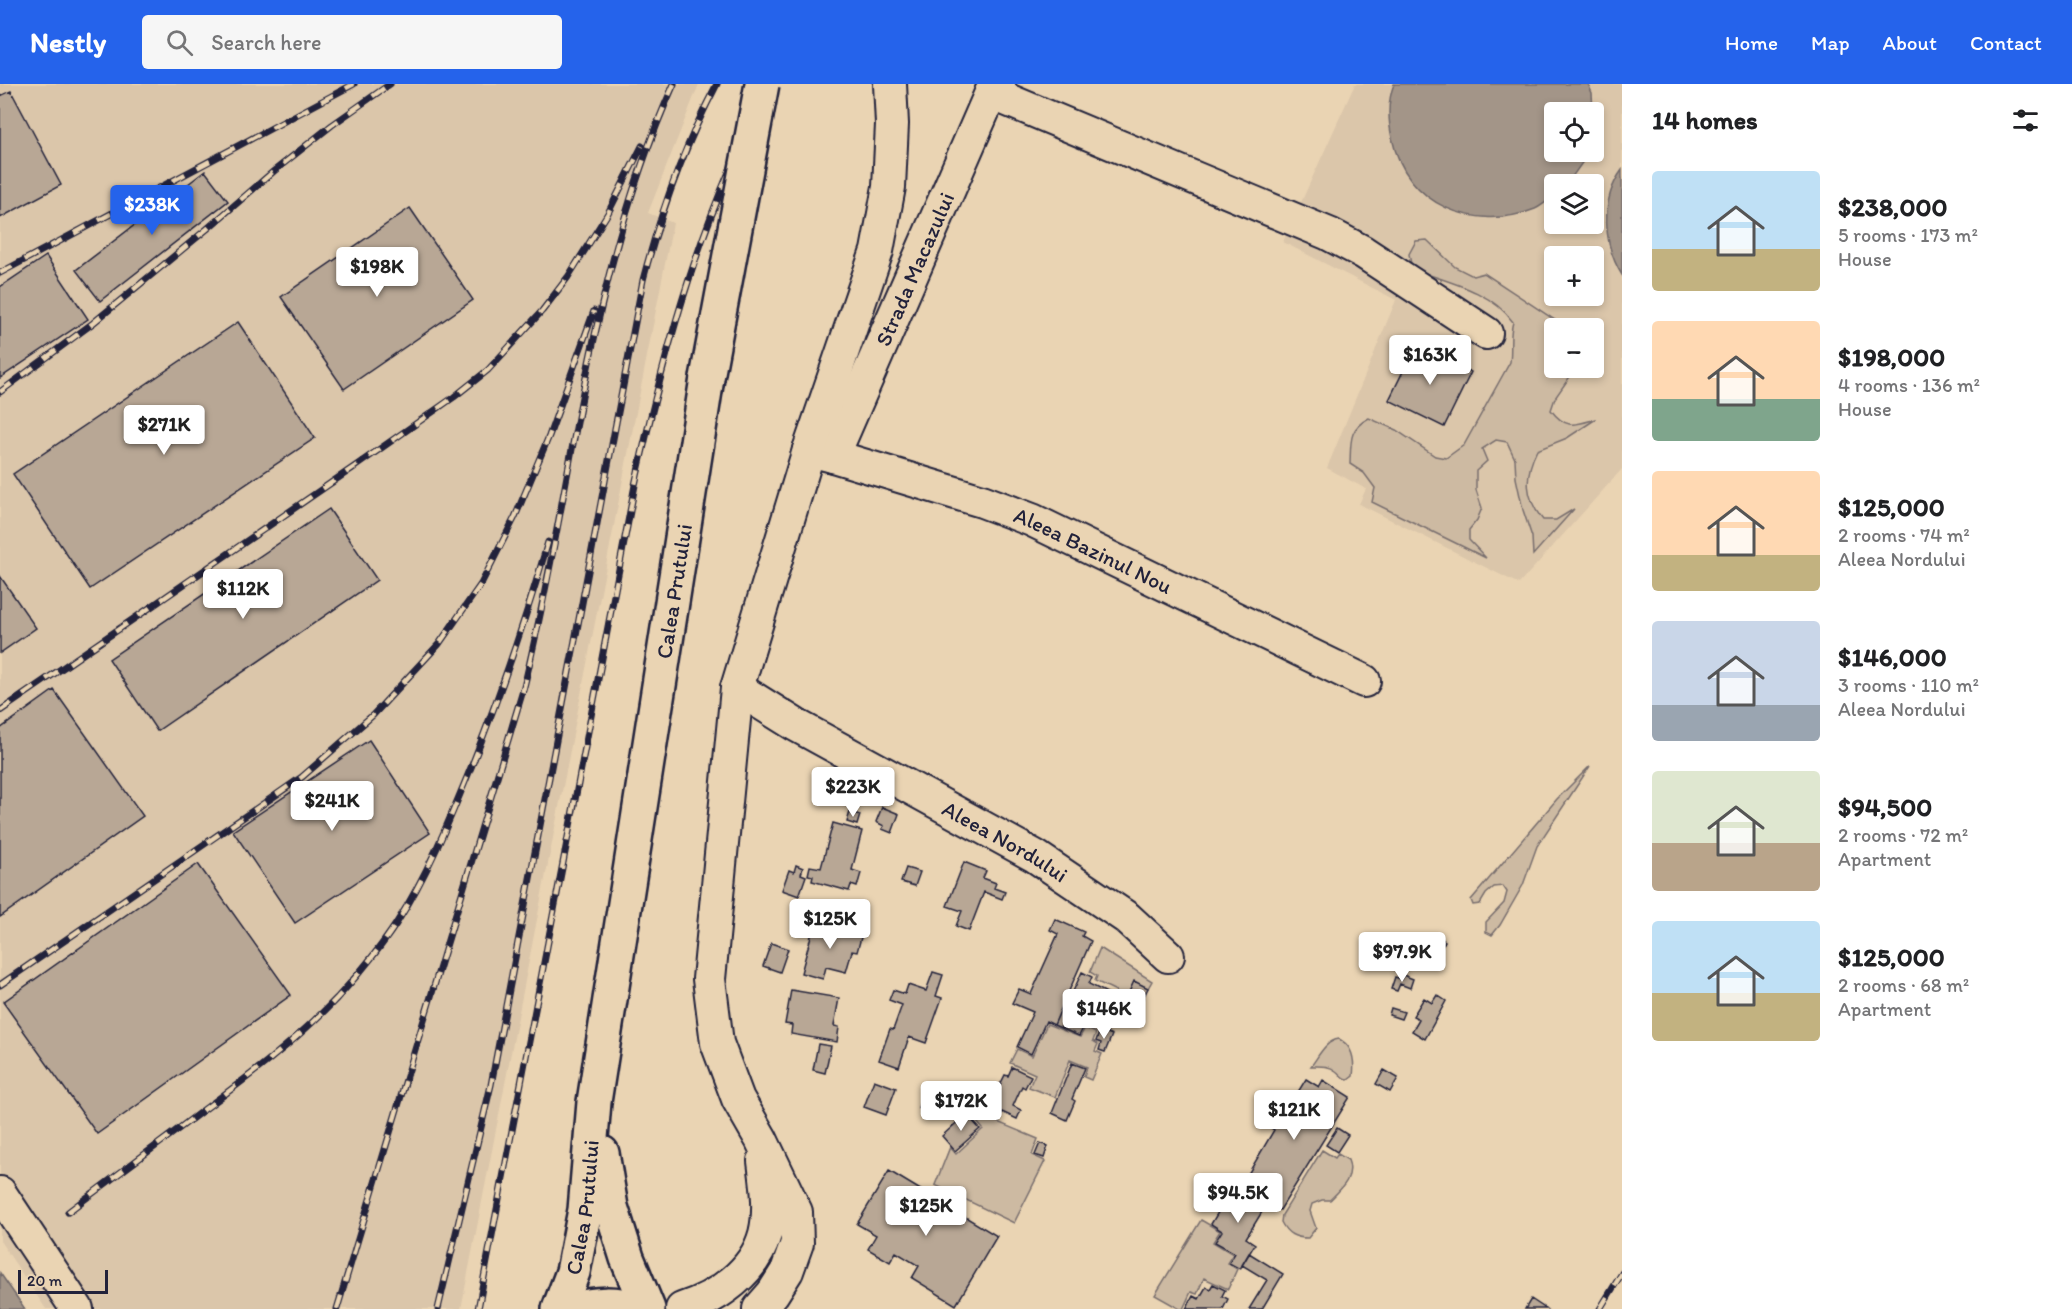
<!DOCTYPE html>
<html lang="en">
<head>
<meta charset="utf-8">
<style>
	body { margin:0; font-family:Itim,sans-serif; background:#f6f6f6; color:#202124; height:100vh; display:flex; flex-direction:column; font-size:22px; white-space:nowrap }
	* { box-sizing:border-box; margin:0 }
	p { font-size:20px; color:#757577 }
	.icon { flex:none; width:33px; height:33px; fill:none; stroke:currentColor; stroke-width:2; stroke-linecap:round; stroke-linejoin:round }
	.map { position:relative; flex:1; overflow:hidden }
	.side { display:flex; flex-direction:column; background:#fff; width:450px }
	.side>* { flex:none }
	.fabs { position:absolute; left:1544px; top:18px; display:grid; gap:12px }
	.fabs a { display:grid; place-items:center; width:60px; height:60px; border-radius:6px; background:#fff; box-shadow:0 3px 9px #0003; font-size:30px }
	.scale { position:absolute; left:18px; bottom:15px; width:90px; box-sizing:border-box; padding-left:6px; border:3px solid #22223b; border-top:0; font-size:16px; line-height:21px; white-space:nowrap; color:#22223b; -webkit-text-stroke:4px #ead4b3; paint-order:stroke }
	.price { position:absolute; translate:-50% -51px; padding:0 14px; border-radius:6px; background:#fff; color:#222; font-size:20px; line-height:39px; filter:drop-shadow(0 2px 3px #0008) }
	.price::after { content:''; position:absolute; left:50%; top:36px; width:18px; height:14px; margin-left:-9px; background:inherit; clip-path:polygon(0 0,100% 0,50% 100%) }
	.price.current { background:#2563eb; color:#fff }
	ul { padding:0; list-style:none }
	li { display:flex; align-items:center; gap:18px; height:150px; padding:0 30px }
	li span { display:grid; place-items:center; flex:none; width:168px; height:120px; border-radius:6px; color:#555 }
	li>.icon { margin-inline-start:auto }
	span .icon { width:72px; height:72px; fill:#fffc; stroke-width:1 }
	li b { font-size:26px }
	h2 { display:flex; justify-content:space-between; align-items:center; height:72px; padding:0 30px; font-size:26px }
	header { display:flex; align-items:center; gap:36px; box-sizing:border-box; height:84px; padding:0 30px; background:#2563eb; color:#fff }
	header strong { font-size:28px }
	nav { display:flex; gap:33px; margin-inline-start:auto; font-size:21px }
	.search { width:420px; height:54px; background:#f6f6f6; display:flex; align-items:center; gap:15px; box-sizing:border-box; padding:0 21px; border-radius:6px; color:#757577; font-size:22px }
	main { display:flex; flex:1; min-height:0 }
	.map>svg:first-child { display:block }
	.built { fill:#dbc6aa; fill-rule:evenodd }
	.green { fill:#cdbaa2; stroke:#786e6e; stroke-width:1.5 }
	.water { fill:#a39588; stroke:#6f6769; stroke-width:1.5 }
	.building { fill:#b8a795; stroke:#22223b; stroke-width:1.5 }
	.lines { fill:none; stroke-linecap:round; stroke-linejoin:round }
	.minor-casing { stroke:#22223b; stroke-width:36 }
	.highway-casing { stroke:#22223b; stroke-width:38 }
	.minor { stroke:#ead4b3; stroke-width:32 }
	.highway { stroke:#ead4b3; stroke-width:33 }
	.rail-casing { stroke:#22223b; stroke-width:7 }
	.rail { stroke:#ead4b3; stroke-width:4.5; stroke-dasharray:14; stroke-linecap:butt }
	.highway-bridge-casing { stroke:#22223b; stroke-width:38; stroke-linecap:butt }
	.highway-bridge { stroke:#ead4b3; stroke-width:33 }
	.labels { text-anchor:middle; dominant-baseline:central; stroke-width:4.5; stroke-linejoin:round; paint-order:stroke }
	.street-label { font-size:22px; fill:#22223b; stroke:#ead4b3 }
</style>
</head>
<body>
<header>
<strong>Nestly</strong>
<div class="search"><svg class="icon" aria-label="search" viewBox="0 0 24 24"><circle cx="10" cy="10" r="6"/><path d="M15 15l6 6"/></svg>Search here</div>
<nav><a>Home</a><a>Map</a><a>About</a><a>Contact</a></nav>
</header>
<main>
<div class="map">
<svg width="1622" height="1225" viewBox="0 0 1622 1225">
	<rect width="100%" height="100%" fill="#ead4b3"/>
	<filter id="ink" filterUnits="userSpaceOnUse"><feTurbulence type="fractalNoise" baseFrequency=".0167" numOctaves="2"/><feDisplacementMap in="SourceGraphic" scale="12" xChannelSelector="R" yChannelSelector="G"/><feConvolveMatrix kernelMatrix="1 2 1 2 8 2 1 2 1" color-interpolation-filters="sRGB"/></filter>
	<g filter="url(#ink)">
		<path class="built" d="M0 0H699L648 129 673 139 461 1225H46L0 1157Z
			M1355 0H1622V385L1519 500 1359 420 1366 405 1327 384 1396 216 1283 158ZM1554 28H1593V68H1554ZM1554 100H1593V140H1554ZM1554 172H1593V212H1554ZM1554 244H1593V284H1554Z"/>
		<path class="green" d="M1427 156 1455 183 1473 192 1484 189 1555 236 1566 244H1554V284H1576L1555 314 1551 326C1566 346 1575 341 1596 335L1567 354 1537 366C1524 392 1525 414 1543 436H1556L1574 425 1533 471 1532 453 1523 426 1516 394 1515 375 1507 358 1496 356 1482 365 1487 377 1476 387V406L1482 424 1477 436 1469 446V456L1486 474 1372 418 1375 404 1364 389 1350 380C1351 358 1348 345 1369 334L1396 346 1435 372 1446 374 1464 361 1510 278C1512 264 1509 251 1513 238 1490 206 1448 198 1412 185L1409 170 1416 157Z
			M1590 682 1537 762 1523 801 1500 841 1492 851 1486 848V838L1504 819 1507 808 1503 802 1494 803 1486 810 1480 820 1473 821 1471 816 1557 715Z
			M1100 864 1152 897 1148 904 1134 898 1126 915 1115 911 1116 907 1095 897 1097 892 1090 888Z
			M1047 940 1080 953 1085 944 1096 949 1093 957 1098 960 1095 967 1102 970 1091 996 1084 993 1087 983 1070 976 1055 1013 1029 1003 1035 990 1010 979 1017 965 1032 972Z
			M1339 955C1353 962 1355 977 1353 992L1348 996C1342 994 1341 991 1336 987 1329 981 1320 982 1311 982 1319 972 1325 957 1339 955Z
			M976 1029 1038 1055 1032 1071 1045 1077 1014 1139 935 1101 950 1063 956 1070 983 1045 972 1032Z
			M1322 1066 1335 1074 1338 1070 1348 1076C1355 1093 1341 1105 1330 1116H1322L1312 1120 1310 1127 1316 1144 1308 1154C1295 1154 1287 1150 1281 1138L1282 1131Z
			M1201 1136 1220 1147 1213 1158 1233 1170 1227 1179 1237 1185 1228 1205 1204 1194 1197 1210 1191 1208 1183 1225H1180L1155 1211Z"/>
		<path class="water" d="M1394 0H1588L1592 9 1593 28H1554V68H1587L1584 76 1567 100H1554V112C1548 116 1542 122 1535 125 1474 149 1406 121 1392 54 1388 36 1387 18 1394 0Z
			M1622 86V191C1603 161 1600 116 1622 86Z
			M0 1189 25 1225H0Z"/>
		<path class="building" d="M11 7 61 101 0 134V12Z
			M205 87 228 117 100 217 76 186Z
			M410 124 473 216 344 305 281 213Z
			M46 172 88 235 0 294V203Z
			M238 238 315 354 90 505 13 390Z
			M1416 261 1471 288 1444 343 1389 316Z
			M329 425 377 496 157 647 109 575Z
			M0 492 36 544 0 569Z
			M54 606 143 732 0 833V645Z
			M369 656 430 749 295 839 233 747Z
			M882 723 899 730 892 749 882 745 884 742 876 738Z
			M850 728 860 731 857 741 847 738Z
			M833 739 862 747 852 786 861 789 857 803 851 801 849 807 812 797 813 792 808 791 810 782 821 784Z
			M964 778 986 787 983 794 996 799 994 804 1005 808 1002 815 984 808 969 847 956 842 962 827 947 822Z
			M198 780 291 911 97 1050 3 918Z
			M796 781 803 784 801 790 806 792 799 812 782 806 789 786 794 788Z
			M906 784 920 788 915 802 901 798Z
			M1055 835 1084 848 1082 852 1091 857 1054 941 1046 937 1031 970 1017 963 1033 928 1012 919 1019 905 1031 910 1058 850 1050 846Z
			M815 837 862 850 857 868 852 867 846 888 826 883 823 895 801 889Z
			M1439 853 1445 857 1438 870 1431 865Z
			M771 859 788 865 780 888 763 882Z
			M933 888 943 891 936 912 942 914 926 959 909 953 899 983 879 976 890 945 893 946 902 921 889 916 893 906 905 910 908 901 926 907Z
			M1082 888 1092 893 1089 900 1109 910 1107 915 1120 922 1112 940 1093 932 1087 944 1084 942 1079 952 1054 941 1060 927 1063 929Z
			M1403 891 1413 895 1410 904 1400 900 1397 907 1391 905 1395 893 1401 895Z
			M1134 897 1148 904 1139 922 1126 915Z
			M791 906 839 914 834 942 839 943 837 958 791 950 792 941 785 940Z
			M1437 911 1446 917 1425 955 1412 947 1419 935 1413 932 1424 914 1432 919Z
			M1391 924 1404 928 1401 935 1389 931Z
			M1100 946 1112 951 1105 968 1099 966 1101 959 1096 957Z
			M818 960 831 962 825 989 813 986Z
			M1072 979 1085 984 1072 1015 1075 1017 1067 1036 1052 1029Z
			M1012 983 1031 992 1025 1004 1022 1002 1013 1022 1021 1026 1017 1035 1002 1028 998 1037 983 1030 992 1008 996 1009 1005 991 1008 992Z
			M1384 986 1398 994 1390 1008 1376 1000Z
			M1306 995 1319 1003 1323 996 1350 1013 1280 1126 1241 1102 1274 1046 1267 1041 1279 1021 1287 1026Z
			M874 996 896 1004 886 1031 864 1023Z
			M922 1012 932 1016 931 1021 939 1024 936 1031 918 1024Z
			M966 1030 980 1045 955 1067 942 1052Z
			M1337 1044 1348 1051 1337 1068 1326 1061Z
			M1040 1059 1048 1062 1044 1074 1035 1071Z
			M889 1087 997 1152 956 1221 912 1194 919 1182 896 1168 890 1178 868 1165 876 1151 857 1140Z
			M1246 1105 1268 1118 1246 1154 1255 1160 1240 1185 1229 1179 1235 1169 1215 1158 1222 1147 1211 1140 1230 1108 1240 1114Z
			M1249 1169 1283 1190 1262 1225H1249L1267 1196 1242 1181Z
			M1213 1200 1225 1206 1222 1212 1228 1215 1223 1225H1186L1193 1212 1199 1215 1206 1203 1210 1205Z
			M1531 1215 1546 1225H1525Z"/>
		<g class="lines">
			<defs>
				<g id="minor">
					<path d="M991 9 1329 150 1363 168 1486 249"/>
					<path id="s1" d="M809 366 833 372 982 417 1032 436 1364 597"/>
					<path id="s2" d="M833 372 991 9 999 0"/>
					<path id="s3" d="M737 604 796 641 1035 772 1127 834 1168 872"/>
					<path d="M0 1109 77 1225"/>
					<path d="M682 1225C717 1214 755 1188 765 1150 771 1126 767 1101 764 1077"/>
					<path d="M759 1225 773 1209 787 1187 797 1159 796 1128 761 1055 738 1015 717 959 709 895 737 604 809 366 877 167 889 103 892 40 890 0"/>
				</g>
				<g id="highway">
					<path d="M602 1069 611 1123 627 1174 648 1225"/>
					<path id="s4" d="M559 1225 573 1188 585 1126 594 1018 707 294"/>
					<path d="M576 1225C595 1219 617 1218 636 1225"/>
				</g>
			</defs>
			<use href="#minor" class="minor-casing"/>
			<use href="#highway" class="highway-casing"/>
			<use href="#minor" class="minor"/>
			<use href="#highway" class="highway"/>
			<defs>
				<path id="rail" d="M0 189 354 0
					M0 308 93 239 207 145 274 87 332 41 390 0
					M0 627 357 381 454 313 488 286 542 227 568 193 608 129 642 62
					M0 901 302 693 373 631 439 560 481 500 515 433 549 352 594 227
					M68 1128C111 1095 155 1063 198 1030 247 994 295 958 337 914 358 891 379 866 396 840 428 790 450 735 472 681 501 608 526 534 548 458
					M337 1225 524 603C573 402 588 190 674 0
					M438 1225 491 1001 643 196C661 127 683 64 717 0
					M478 1225 635 401C665 264 703 124 772 0
					M1600 1225 1622 1189"/>
			</defs>
			<use href="#rail" class="rail-casing"/>
			<use href="#rail" class="rail"/>
			<defs>
				<path id="highway-bridge" d="M707 294 762 0"/>
			</defs>
			<use href="#highway-bridge" class="highway-bridge-casing"/>
			<use href="#highway-bridge" class="highway-bridge"/>
		</g>
	</g>
	<g class="labels">
		<g class="street-label">
			<text stroke="none"><textPath href="#s2" startOffset="204">Strada Macazului</textPath></text>
			<text stroke="none"><textPath href="#s1" startOffset="302">Aleea Bazinul Nou</textPath></text>
			<text stroke="none"><textPath href="#s4" startOffset="728">Calea Prutului</textPath></text>
			<text stroke="none"><textPath href="#s3" startOffset="309">Aleea Nordului</textPath></text>
			<text stroke="none"><textPath href="#s4" startOffset="105">Calea Prutului</textPath></text>
		</g>
	</g>
</svg>
<div class="fabs">
<a><svg class="icon" aria-label="locate" viewBox="0 0 24 24"><circle cx="12" cy="12" r="6"/><path d="M12 2v4M12 18v4M2 12h4M18 12h4"/></svg></a>
<a><svg class="icon" aria-label="layers" viewBox="0 0 24 24"><path d="M12 4l9 5-9 5-9-5zM3 14l9 5 9-5"/></svg></a>
<a>+</a>
<a>−</a>
</div>
<div class="scale">20 m</div>
<b class="price current" style="left:152px;top:152px">$238K</b>
<b class="price" style="left:377px;top:214px">$198K</b>
<b class="price" style="left:1430px;top:302px">$163K</b>
<b class="price" style="left:164px;top:372px">$271K</b>
<b class="price" style="left:243px;top:536px">$112K</b>
<b class="price" style="left:853px;top:734px">$223K</b>
<b class="price" style="left:332px;top:748px">$241K</b>
<b class="price" style="left:830px;top:866px">$125K</b>
<b class="price" style="left:1402px;top:899px">$97.9K</b>
<b class="price" style="left:1104px;top:956px">$146K</b>
<b class="price" style="left:961px;top:1048px">$172K</b>
<b class="price" style="left:1294px;top:1057px">$121K</b>
<b class="price" style="left:1238px;top:1140px">$94.5K</b>
<b class="price" style="left:926px;top:1153px">$125K</b>
</div>
<section class="side">
<h2>14 homes<svg class="icon" aria-label="filters" viewBox="0 0 24 24"><path d="M4 7h16M4 17h16"/><circle cx="9" cy="7" r="2"/><circle cx="15" cy="17" r="2"/></svg></h2>
<ul>
<li><span style="background:linear-gradient(#bfe0f5 65%,#c2b280 0)"><svg class="icon" aria-label="home" viewBox="0 0 24 24"><path d="M3 11l9-7 9 7M6 9v11h12V9"/></svg></span><div><b>$238,000</b><p>5 rooms · 173 m²</p><p>House</p></div></li>
<li><span style="background:linear-gradient(#ffd9b3 65%,#7fa58c 0)"><svg class="icon" aria-label="home" viewBox="0 0 24 24"><path d="M3 11l9-7 9 7M6 9v11h12V9"/></svg></span><div><b>$198,000</b><p>4 rooms · 136 m²</p><p>House</p></div></li>
<li><span style="background:linear-gradient(#ffd9b3 70%,#c2b280 0)"><svg class="icon" aria-label="home" viewBox="0 0 24 24"><path d="M3 11l9-7 9 7M6 9v11h12V9"/></svg></span><div><b>$125,000</b><p>2 rooms · 74 m²</p><p>Aleea Nordului</p></div></li>
<li><span style="background:linear-gradient(#c9d6e8 70%,#9aa5b1 0)"><svg class="icon" aria-label="home" viewBox="0 0 24 24"><path d="M3 11l9-7 9 7M6 9v11h12V9"/></svg></span><div><b>$146,000</b><p>3 rooms · 110 m²</p><p>Aleea Nordului</p></div></li>
<li><span style="background:linear-gradient(#dfe7d0 60%,#b9a48a 0)"><svg class="icon" aria-label="home" viewBox="0 0 24 24"><path d="M3 11l9-7 9 7M6 9v11h12V9"/></svg></span><div><b>$94,500</b><p>2 rooms · 72 m²</p><p>Apartment</p></div></li>
<li><span style="background:linear-gradient(#bfe0f5 60%,#c2b280 0)"><svg class="icon" aria-label="home" viewBox="0 0 24 24"><path d="M3 11l9-7 9 7M6 9v11h12V9"/></svg></span><div><b>$125,000</b><p>2 rooms · 68 m²</p><p>Apartment</p></div></li>
</ul>
</section>
</main>
</body>
</html>
